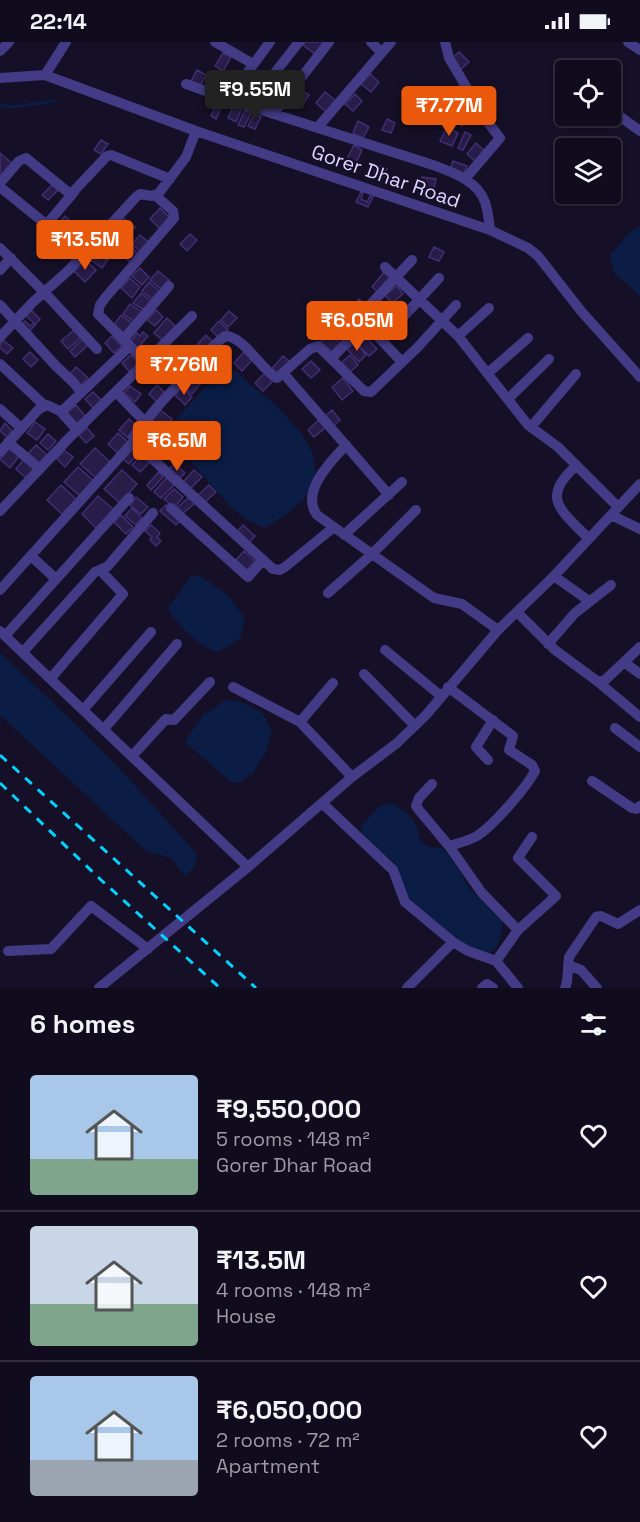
<!DOCTYPE html>
<html lang="en">
<head>
<meta charset="utf-8">
<style>
	body { margin:0; font-family:"Space Grotesk",sans-serif; background:#191526; color:#f1f3f6; height:100vh; display:flex; flex-direction:column; font-size:22px; white-space:nowrap }
	* { box-sizing:border-box; margin:0 }
	p { font-size:20px; color:#9c9ba4 }
	.icon { flex:none; width:33px; height:33px; fill:none; stroke:currentColor; stroke-width:2; stroke-linecap:round; stroke-linejoin:round }
	.map { position:relative; height:946px; overflow:hidden }
	.panel { display:flex; flex-direction:column; background:#100c1d; flex:1 }
	.panel>* { flex:none }
	.buttons { position:absolute; left:555px; top:18px; display:grid; gap:12px }
	.buttons a { display:grid; place-items:center; width:66px; height:66px; border-radius:6px; background:#100c1d; box-shadow:0 2px 4px #0004,0 0 0 2px #302c3b; font-size:30px }
	.price { position:absolute; translate:-50% -51px; padding:0 14px; border-radius:6px; background:#ea580c; color:#fff; font-size:20px; line-height:39px; filter:drop-shadow(0 2px 3px #0008) }
	.price::after { content:''; position:absolute; left:50%; top:36px; width:18px; height:14px; margin-left:-9px; background:inherit; clip-path:polygon(0 0,100% 0,50% 100%) }
	.price.active { background:#222; color:#fff }
	ul { padding:0; list-style:none }
	li { display:flex; align-items:center; gap:18px; height:150px; padding:0 30px }
	li+li { border-top:2px solid #302c3b }
	li span { display:grid; place-items:center; flex:none; width:168px; height:120px; border-radius:6px; color:#555 }
	li>.icon { margin-inline-start:auto }
	span .icon { width:72px; height:72px; fill:#fffc; stroke-width:1 }
	li b { font-size:26px }
	h2 { display:flex; justify-content:space-between; align-items:center; height:72px; padding:0 30px; font-size:26px }
	.status { display:flex; justify-content:space-between; align-items:center; height:42px; padding:0 30px; background:#100c1d; direction:ltr }
	.status svg { height:16px; fill:currentColor }
	.map>svg:first-child { display:block }
	.water { fill:#0b1c45 }
	.lines { fill:none; stroke-linecap:round; stroke-linejoin:round }
	.stream { stroke:#0b1c45; stroke-width:3 }
	.building { fill:#281c48; stroke:#412e73; stroke-width:1.5 }
	.minor { stroke:#433b85; stroke-width:10 }
	.rail { stroke:#03d2fd; stroke-width:3; stroke-dasharray:9 8; stroke-linecap:butt }
	.labels { text-anchor:middle; dominant-baseline:central; stroke-width:4.5; stroke-linejoin:round; paint-order:stroke }
	.street-label { font-size:20px; fill:#ddd6ff; stroke:#151027 }
</style>
</head>
<body>
<div class="status"><b>22:14</b><svg viewBox="0 0 49 12"><path d="M0 12V9h3v3zM5 12V6h3v6zM10 12V3h3v9zM15 12V0h3v12zM26 1h20v11H26zM47 4h2v5h-2z"/></svg></div>
<div class="map">
<svg width="640" height="946" viewBox="0 0 640 946">
	<rect width="100%" height="100%" fill="#151027"/>
	<path class="water" d="M640 184V256L637 251 614 231 610 213 631 189Z
		M228 327 239 331 247 340 277 364 302 392 313 412 316 430 315 438 304 457 287 472 265 486 248 479 231 465 167 393 170 384 208 342Z
		M199 533 229 554 245 577 240 597 218 610C199 605 177 583 168 566L191 534Z
		M0 611 65 672 120 727 197 812 194 825 185 834 171 816 146 809 0 673Z
		M226 658 238 659 262 670 272 689 266 710 253 731 240 741 231 740 185 700 203 673Z
		M392 761C407 770 419 778 419 797L428 805 443 806 460 829 468 845 503 880C502 892 499 906 488 912L477 909 453 894 408 857 395 821 368 800 360 786 378 765Z"/>
	<g class="lines">
		<path class="stream" d="M0 63 13 65 54 59"/>
	</g>
	<path class="building" d="M305 0H322L324 1 316 13 303 3Z
		M459 10 469 20 461 27 451 17Z
		M223 11 231 15 223 29 215 24Z
		M197 28 206 33 199 46 190 41Z
		M370 32 379 40 371 50 361 42Z
		M246 40 252 44 246 55 239 51Z
		M459 44 463 51 452 58 448 51Z
		M298 46 309 53 304 61 293 54Z
		M325 50 336 59 326 70 316 61Z
		M355 52 362 59 353 69 345 62Z
		M219 58 223 61 216 77 211 74Z
		M473 62 481 75 472 81 463 68Z
		M234 63 242 66 236 80 228 76Z
		M245 68 251 71 244 85 238 83Z
		M463 70 469 79 462 84 456 74Z
		M254 72 261 75 255 87 248 84Z
		M387 77 395 81 391 91 382 88Z
		M358 79 369 85 363 96 353 91Z
		M447 85 458 91 452 104 440 99Z
		M465 90 471 93 463 108 458 106Z
		M101 98 108 102 101 112 94 108Z
		M476 101 485 109 476 120 467 112Z
		M354 103 362 108 354 125 345 121Z
		M0 111 13 122 4 134 0 131Z
		M453 119 467 124 464 132 450 127Z
		M377 123 387 127 384 135 374 131Z
		M422 135 436 137 434 146 421 143Z
		M52 143 58 148 48 158 42 153Z
		M361 150 363 151 361 157 367 160 370 154 373 155 368 165 356 160Z
		M160 166 171 177 161 188 150 177Z
		M65 174 70 179 62 189 56 184Z
		M123 176 135 185 129 192 117 184Z
		M190 192 197 198 187 209 180 202Z
		M140 193 150 201 142 211 132 202Z
		M108 194 120 203 115 211 102 202Z
		M101 202 113 211 108 218 96 209Z
		M130 204 140 213 132 222 122 213Z
		M434 205 444 210 439 219 429 215Z
		M95 210 107 219 102 226 90 217Z
		M86 218 96 228 85 240 74 229Z
		M140 226 149 235 142 243 132 234Z
		M158 229 169 238 161 247 150 238Z
		M384 230 391 236 379 251 372 245Z
		M130 236 140 245 132 256 121 246Z
		M149 240 159 249 152 257 142 249Z
		M397 244 403 252 392 261 385 253Z
		M141 251 151 259 144 268 133 261Z
		M359 257 370 266 362 275 352 267Z
		M130 262 142 270 135 280 123 272Z
		M31 268 40 277 29 290 21 283 25 279 30 284 34 281 26 274Z
		M156 268 163 275 155 284 147 278Z
		M229 269 237 276 228 285 221 278Z
		M121 273 133 282 125 292 114 283Z
		M167 276 175 284 163 299 154 291Z
		M219 279 228 288 219 296 211 288Z
		M74 288 81 296 68 307 61 299Z
		M143 290 148 294 136 308 129 302 137 291 140 294Z
		M329 291 341 302 333 311 321 300Z
		M206 293 214 301 201 315 193 307Z
		M364 293 377 307 369 314 356 300Z
		M112 294 122 304 114 311 105 301Z
		M83 297 88 303 75 315 70 309Z
		M3 298 13 306 7 312 0 306V302Z
		M355 300 366 313 359 320 347 307Z
		M30 310 38 318 31 325 23 317Z
		M244 310 252 318 242 329 234 321Z
		M131 313 140 322 130 330 122 321Z
		M350 313 358 323 350 330 342 320Z
		M212 314 219 319 210 329 203 324Z
		M283 314 290 320 277 335 270 329Z
		M311 319 320 328 311 336 302 327Z
		M179 321 187 328 179 338 171 331Z
		M76 325 88 336 81 343 70 332Z
		M199 326 207 333 201 340 193 333Z
		M265 331 273 339 263 349 255 341Z
		M192 335 200 342 192 352 184 345Z
		M343 336 353 349 342 358 332 345Z
		M157 343 166 352 158 361 149 352Z
		M130 344 141 352 135 360 124 351Z
		M182 345 192 355 185 363 175 353Z
		M93 350 102 359 94 367 85 357Z
		M76 363 85 374 76 382 67 371Z
		M159 367 172 377 163 387 151 377Z
		M332 368 340 378 332 385 324 375Z
		M129 377 138 385 128 396 119 388Z
		M319 378 325 386 314 395 308 388Z
		M35 380 45 387 37 398 27 391Z
		M5 381 12 389 7 395 0 389Z
		M87 386 94 394 86 401 79 393Z
		M118 391 129 401 119 412 108 402Z
		M48 392 56 399 48 408 40 401Z
		M156 396 166 406 156 416 146 406Z
		M36 403 47 413 38 422 27 413Z
		M131 403 139 410 129 422 121 415Z
		M10 406 19 414 10 426 0 417Z
		M95 406 111 421 97 437 80 422Z
		M64 408 73 415 65 425 57 417Z
		M142 412 150 420 140 430 132 423Z
		M24 417 34 427 26 436 16 427Z
		M175 421 185 431 178 438 168 428Z
		M78 425 94 439 80 454 64 440Z
		M122 428 137 442 120 461 104 447Z
		M194 428 202 435 190 447 183 440Z
		M159 430 163 435 151 448 147 443Z
		M167 435 175 442 161 456 154 450Z
		M61 443 77 458 63 473 47 458Z
		M209 443 216 450 204 461 197 454Z
		M174 447 183 455 174 466 164 457Z
		M98 454 114 468 97 487 82 472Z
		M136 455 148 465 141 472 130 463Z
		M189 455 195 461 181 473 176 467Z
		M166 463 182 477 176 483 160 469Z
		M132 466 142 476 136 483 125 474Z
		M121 473 133 485 126 492 114 480Z
		M151 483 160 491 157 495 161 499 156 504 150 498 152 495 145 489Z
		M243 483 255 494 248 502 236 491Z
		M244 509 255 519 247 528 236 518Z"/>
	<g class="lines">
		<path class="minor" d="M215 0 253 22
			M270 0 233 50 234 59 433 123C452 130 478 139 485 160 488 169 489 179 490 188
			M371 0 381 10
			M445 0 449 16 486 78 500 96 465 137
			M628 0 640 8
			M0 9 9 0
			M45 33 66 0
			M0 36 45 33 196 89 490 188 528 206 538 214 581 269 640 335
			M186 42 234 59
			M253 66 270 37 299 0
			M615 71 640 89
			M273 72 329 0
			M318 85 391 0
			M0 141 19 119 26 116 69 151H72L107 114 111 113 170 137
			M0 145 84 213
			M47 182 74 150
			M0 206 44 250 97 307
			M385 225 458 294 528 383 558 405 618 465
			M0 228 11 216
			M371 262 412 218
			M0 263 56 324 74 341 81 351
			M458 294 489 266
			M0 295 33 260 69 228 136 155 140 152 152 154 159 151 186 115 196 89
			M123 298 169 244
			M382 298 439 236
			M332 316 361 285 366 282 402 320
			M146 320 98 272 100 263 105 256 174 176 173 169 156 154
			M0 322 44 363
			M488 331 528 296
			M284 332 389 453
			M116 350 144 379
			M508 357 549 317
			M0 367 21 386
			M60 369 77 388
			M531 385 576 332
			M8 400 40 427
			M346 403C331 419 300 450 317 473L434 556 462 562 498 588
			M0 410 39 367 47 363 60 369 63 368 130 304
			M576 424C540 456 561 468 588 496
			M171 466 248 535 262 519
			M0 469 69 396 192 274
			M611 473 640 487
			M334 485 285 525 280 528 273 527 135 401 133 395 158 364 209 308 225 294C244 294 260 327 277 336L310 307 318 304 364 349 371 350 418 305 456 263
			M344 493 402 440
			M31 514 56 537
			M554 534 589 559
			M0 548 134 399
			M328 551 371 513 416 468
			M517 570 555 608 597 639H604L640 605
			M0 589 248 825
			M5 594 129 456
			M548 602 575 571 611 543
			M385 608 441 654
			M23 610 95 530 108 524 153 471
			M624 620 640 632
			M364 632 415 684
			M51 636 123 552 100 528
			M597 639 640 675
			M233 645 300 680 352 735
			M448 645 513 694 509 708 532 723 535 729C526 746 493 784 477 794 468 799 459 801 449 804
			M83 668 151 590
			M300 680 333 641
			M615 686 640 705
			M104 687 177 602
			M132 714 166 677 174 678 210 640
			M488 718 476 705 493 678
			M592 739 632 766 636 767 640 764
			M432 742 419 756 416 764 419 768 449 804 482 851 518 888
			M322 761 393 828 405 860 453 900 468 909 496 919 518 946
			M8 909 51 907 91 864 148 907
			M496 919 518 888 556 854 518 816 532 795
			M568 923 581 928 597 946
			M99 946 248 825 352 735 397 701 426 673 498 588 554 534 640 442
			M407 946 453 900
			M482 946 487 942 493 946
			M565 946 567 940 569 915 596 875 601 874 618 882 640 868"/>
		<path class="rail" d="M0 713 256 946
			M0 741 100 837 220 946"/>
	</g>
	<g class="labels">
		<g class="street-label">
			<text transform="translate(386 134) rotate(19)">Gorer Dhar Road</text>
		</g>
	</g>
</svg>
<div class="buttons">
<a><svg class="icon" aria-label="locate" viewBox="0 0 24 24"><circle cx="12" cy="12" r="6"/><path d="M12 2v4M12 18v4M2 12h4M18 12h4"/></svg></a>
<a><svg class="icon" aria-label="layers" viewBox="0 0 24 24"><path d="M12 4l9 5-9 5-9-5zM3 14l9 5 9-5"/></svg></a>
</div>
<b class="price active" style="left:255px;top:79px">₹9.55M</b>
<b class="price" style="left:449px;top:95px">₹7.77M</b>
<b class="price" style="left:85px;top:229px">₹13.5M</b>
<b class="price" style="left:357px;top:310px">₹6.05M</b>
<b class="price" style="left:184px;top:354px">₹7.76M</b>
<b class="price" style="left:177px;top:430px">₹6.5M</b>
</div>
<section class="panel">
<h2>6 homes<svg class="icon" aria-label="filters" viewBox="0 0 24 24"><path d="M4 7h16M4 17h16"/><circle cx="9" cy="7" r="2"/><circle cx="15" cy="17" r="2"/></svg></h2>
<ul>
<li><span style="background:linear-gradient(#a9c7e8 70%,#7fa58c 0)"><svg class="icon" aria-label="home" viewBox="0 0 24 24"><path d="M3 11l9-7 9 7M6 9v11h12V9"/></svg></span><div><b>₹9,550,000</b><p>5 rooms · 148 m²</p><p>Gorer Dhar Road</p></div><svg class="icon" aria-label="heart" viewBox="0 0 24 24"><path d="M12 20l-8-8c-3-5 5-10 8-4 3-6 11-1 8 4z"/></svg></li>
<li><span style="background:linear-gradient(#c9d6e8 65%,#7fa58c 0)"><svg class="icon" aria-label="home" viewBox="0 0 24 24"><path d="M3 11l9-7 9 7M6 9v11h12V9"/></svg></span><div><b>₹13.5M</b><p>4 rooms · 148 m²</p><p>House</p></div><svg class="icon" aria-label="heart" viewBox="0 0 24 24"><path d="M12 20l-8-8c-3-5 5-10 8-4 3-6 11-1 8 4z"/></svg></li>
<li><span style="background:linear-gradient(#a9c7e8 70%,#9aa5b1 0)"><svg class="icon" aria-label="home" viewBox="0 0 24 24"><path d="M3 11l9-7 9 7M6 9v11h12V9"/></svg></span><div><b>₹6,050,000</b><p>2 rooms · 72 m²</p><p>Apartment</p></div><svg class="icon" aria-label="heart" viewBox="0 0 24 24"><path d="M12 20l-8-8c-3-5 5-10 8-4 3-6 11-1 8 4z"/></svg></li>
</ul>
</section>
</body>
</html>
